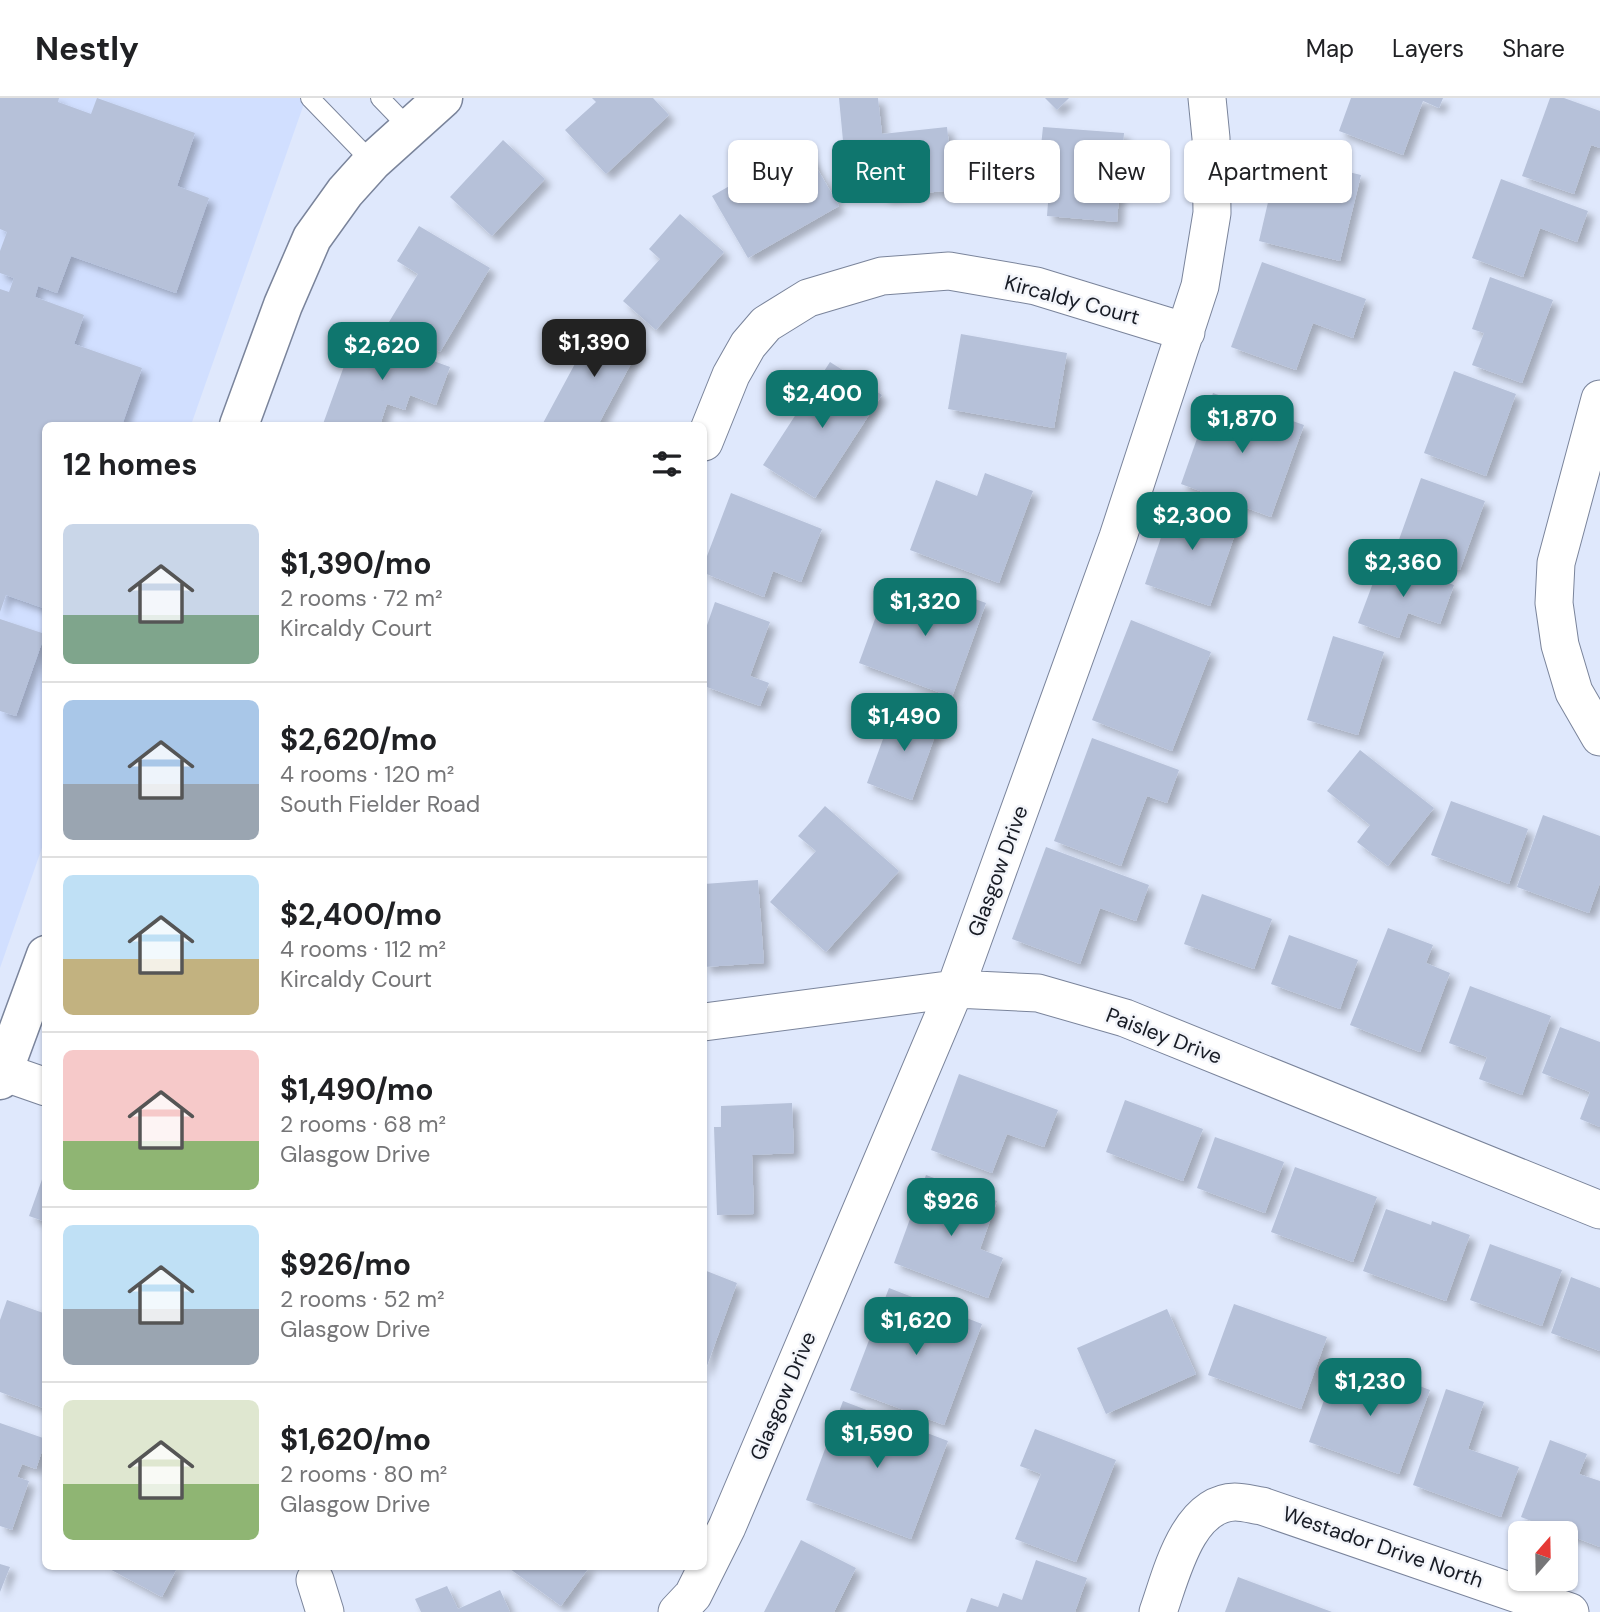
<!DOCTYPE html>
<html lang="en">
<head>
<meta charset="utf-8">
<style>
	body { margin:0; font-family:"DM Sans",sans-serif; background:#f6f6f6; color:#202124; height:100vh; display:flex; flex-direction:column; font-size:26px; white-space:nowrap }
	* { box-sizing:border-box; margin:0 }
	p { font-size:23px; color:#757577 }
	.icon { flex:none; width:38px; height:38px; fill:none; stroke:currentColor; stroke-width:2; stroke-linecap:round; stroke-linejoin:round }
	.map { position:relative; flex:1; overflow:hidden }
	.drawer { position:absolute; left:42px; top:324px; width:665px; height:1148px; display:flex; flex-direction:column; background:#fff; border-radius:10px; box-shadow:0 2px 5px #0004 }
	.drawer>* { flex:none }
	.top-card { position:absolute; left:728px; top:42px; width:665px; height:63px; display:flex; gap:14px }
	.needle { width:46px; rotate:20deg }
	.buttons { position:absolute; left:1508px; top:1423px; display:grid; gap:14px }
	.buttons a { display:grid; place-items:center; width:70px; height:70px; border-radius:10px; background:#fff; box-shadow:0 2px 5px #0004; font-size:35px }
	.price { position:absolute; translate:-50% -60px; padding:0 16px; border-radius:14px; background:#0f766e; color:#fff; font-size:23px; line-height:46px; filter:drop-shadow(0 2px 4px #0008) }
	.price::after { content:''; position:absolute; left:50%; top:42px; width:21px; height:16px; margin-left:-10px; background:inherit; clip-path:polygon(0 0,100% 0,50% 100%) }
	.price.active { background:#222; color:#fff }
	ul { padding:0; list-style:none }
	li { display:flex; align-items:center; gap:21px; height:175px; padding:0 21px }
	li+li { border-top:2px solid #e0e0e0 }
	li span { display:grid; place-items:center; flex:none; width:196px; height:140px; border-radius:10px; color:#555 }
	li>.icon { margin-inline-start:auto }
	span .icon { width:84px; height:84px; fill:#fffc; stroke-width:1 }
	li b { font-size:30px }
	h2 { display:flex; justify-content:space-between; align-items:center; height:84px; padding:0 21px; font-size:30px }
	.chip { padding:0 24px; border-radius:10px; background:#fff; box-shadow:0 2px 5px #0004; font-size:24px; line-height:63px }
	.chip.active { background:#0f766e; color:#fff }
	header { display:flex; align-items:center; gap:42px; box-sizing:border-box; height:98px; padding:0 35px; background:#fff; border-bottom:2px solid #e0e0e0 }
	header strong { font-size:33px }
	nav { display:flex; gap:38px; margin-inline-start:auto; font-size:24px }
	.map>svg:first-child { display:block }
	.built { fill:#d1dfff }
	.building { fill:#b6c1d9; filter:url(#shadow) }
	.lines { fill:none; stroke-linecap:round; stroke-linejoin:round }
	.service-casing { stroke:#7a849b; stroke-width:20 }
	.minor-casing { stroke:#7a849b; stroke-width:39 }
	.tertiary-casing { stroke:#7a849b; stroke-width:41 }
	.service { stroke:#fff; stroke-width:18 }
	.minor { stroke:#fff; stroke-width:37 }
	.tertiary { stroke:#fff; stroke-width:38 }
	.labels { text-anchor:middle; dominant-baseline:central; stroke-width:5; stroke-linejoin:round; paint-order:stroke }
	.street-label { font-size:21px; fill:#171b24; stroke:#f3f5fa }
</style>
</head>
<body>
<header>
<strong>Nestly</strong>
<nav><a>Map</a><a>Layers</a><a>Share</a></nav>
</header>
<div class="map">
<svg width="1600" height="1514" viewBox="0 0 1600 1514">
	<defs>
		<filter id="shadow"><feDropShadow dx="6" dy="6" stdDeviation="3.5" flood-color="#0004"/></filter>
	</defs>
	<rect width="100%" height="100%" fill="#dfe8fc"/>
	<path class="built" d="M0 0H306L191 327H46L45 741 0 870Z"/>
	<path class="building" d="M0 0H59L58 4 91 16 97 0 195 35 177 88 209 100 176 195 71 158 57 195 38 188 35 199 84 217 74 246 142 270 122 327H46V511L6 497 0 514V191L9 194 14 180 0 175V153L7 134 0 131Z
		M592 0H653L669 17 606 76 565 32 596 4Z
		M839 0H878L882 36 947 29 954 92 884 99 880 60 845 64Z
		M1045 0H1069L1057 12Z
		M1351 0H1443L1439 10 1423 3 1403 57 1339 33Z
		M1550 0H1564L1600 13V50L1591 47 1574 96 1522 78Z
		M1043 29 1124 35 1117 124 1047 118 1049 91 994 87 997 44 1041 48Z
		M503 42 545 81 492 138 450 99Z
		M803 46 839 108 748 160 712 98Z
		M1279 57 1361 77 1340 163 1259 143Z
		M1501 81 1588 113 1577 144 1540 130 1523 179 1472 160Z
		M680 116 724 154 656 232 623 203 660 161 649 151Z
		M419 128 490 170 440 254 389 224 418 176 397 163Z
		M1262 164 1366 201 1353 240 1313 225 1296 272 1231 249Z
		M1490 179 1553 202 1522 285 1472 267 1484 235 1472 231Z
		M598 223 641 247 598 327H542Z
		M356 235 450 269 436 307 410 297 405 312 387 306 380 327 323 326Z
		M961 236 1067 255 1054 330 948 311Z
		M830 264 882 297 815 400 763 367Z
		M1454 273 1516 296 1486 378 1424 355Z
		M1213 295 1304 327 1271 419 1181 386Z
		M985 375 1033 393 999 485 910 452 936 382 977 398Z
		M1421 380 1485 403 1460 472 1396 450Z
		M731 395 822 431 801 484 773 473 764 499 704 475V466Z
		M1175 399 1240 422 1210 508 1145 486Z
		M1382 461 1454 487 1440 526 1408 515 1399 540 1358 525Z
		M922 482 986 505 952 599 859 565 883 499 912 510Z
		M715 504 770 524 750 578 769 585 760 608 704 588V536Z
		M0 521 45 536 16 618 0 613Z
		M1131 522 1211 554 1172 653 1092 622Z
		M1333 538 1384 554 1358 637 1307 622Z
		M895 608 940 624 912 702 867 685Z
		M1092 640 1179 672 1167 705 1147 698 1121 768 1054 743Z
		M1360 652 1434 710 1388 768 1357 744 1370 727 1327 693Z
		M1451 703 1528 731 1509 786 1431 757Z
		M825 708 899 773 826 854 770 804 816 753 798 738Z
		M1543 717 1600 738V785L1589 815 1517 789Z
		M1046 749 1149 787 1136 823 1100 810 1080 866 1012 841Z
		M758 782 764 865 704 869V786Z
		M1202 796 1272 821 1254 871 1184 846Z
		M1388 830 1433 847 1426 865 1450 875 1420 954 1350 927Z
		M1289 837 1358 862 1340 911 1271 886Z
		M1470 888 1551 918 1522 997 1479 981 1487 959 1449 945Z
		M1560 929 1600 944V1029L1580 1021 1590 994 1542 975Z
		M959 976 1058 1012 1044 1049 1007 1036 992 1075 931 1052Z
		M1125 1002 1203 1031 1183 1083 1106 1054Z
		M792 1005 794 1055 752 1057 754 1116 717 1117 714 1029H721V1008Z
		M1215 1039 1284 1064 1265 1115 1197 1090Z
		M1295 1069 1377 1099 1353 1164 1271 1134Z
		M45 1073H46V1124L29 1118Z
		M926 1077 997 1103 980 1151 1003 1160 988 1200 894 1165Z
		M1386 1111 1431 1127 1432 1123 1470 1137 1446 1203 1363 1173Z
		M1490 1146 1562 1172 1542 1228 1470 1202Z
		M704 1172 737 1185 704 1276Z
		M1571 1179 1600 1190V1253L1551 1235Z
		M889 1190 982 1226 944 1327 850 1292Z
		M7 1202 46 1216V1311L0 1294V1222Z
		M1234 1206 1327 1239 1301 1311 1208 1277Z
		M1167 1211 1196 1276 1106 1316 1077 1250Z
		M1337 1266 1390 1286 1393 1278 1430 1292 1399 1376 1309 1344Z
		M1446 1291 1484 1304 1468 1351 1519 1369 1501 1419 1413 1387Z
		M843 1303 948 1343 911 1441 806 1402Z
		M0 1325 46 1341 36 1371 22 1366 17 1379 29 1383 12 1432 0 1428Z
		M1035 1331 1116 1362 1076 1464 1015 1441 1041 1376 1020 1368Z
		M1550 1342 1587 1356 1579 1376 1600 1383V1449L1521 1419Z
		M801 1442 856 1470 834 1514H764Z
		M1036 1462 1087 1480 1075 1514H966L971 1500 998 1509 1003 1495 1022 1502Z
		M0 1466 10 1469 0 1494Z
		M104 1468H178L162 1499Z
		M506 1468H590L561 1508Z
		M1238 1479 1332 1514H1225Z
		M447 1488 458 1511 500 1492 510 1514H421L415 1501Z"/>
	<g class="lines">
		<defs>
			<path id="service" d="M310 0 372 64
				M380 0 409 30"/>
			<path id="minor" d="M1600 301 1556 465 1554 505 1560 547 1574 594 1600 639
				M704 344 731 277 748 247 766 226 808 200 882 178 949 173 1036 188 1186 234
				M704 924 955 891 1038 895 1125 920 1600 1112
				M0 973 46 989
				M315 1482 325 1514
				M677 1514 693 1497 727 1429 955 891 1118 439 1200 188 1212 115 1211 40 1207 0
				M1158 1514C1171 1478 1187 1405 1235 1404 1244 1404 1254 1407 1262 1408L1570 1514"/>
			<path id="tertiary" d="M239 327 283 207 312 140 345 94 372 64 443 0
				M0 982 46 857"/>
		</defs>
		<use href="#service" class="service-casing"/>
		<use href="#minor" class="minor-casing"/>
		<use href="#tertiary" class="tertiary-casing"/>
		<use href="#service" class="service"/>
		<use href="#minor" class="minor"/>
		<use href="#tertiary" class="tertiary"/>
	</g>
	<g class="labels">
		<g class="street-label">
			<text transform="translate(1072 202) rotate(15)">Kircaldy Court</text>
			<text transform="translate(998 773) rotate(-70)">Glasgow Drive</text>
			<text transform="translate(1164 938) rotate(21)">Paisley Drive</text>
			<text transform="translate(783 1298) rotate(-67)">Glasgow Drive</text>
			<text transform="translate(1383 1449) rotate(19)">Westador Drive North</text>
		</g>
	</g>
</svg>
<div class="buttons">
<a><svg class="needle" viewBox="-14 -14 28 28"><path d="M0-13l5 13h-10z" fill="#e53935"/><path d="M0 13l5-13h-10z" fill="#757577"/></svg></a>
</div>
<b class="price active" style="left:594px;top:281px">$1,390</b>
<b class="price" style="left:382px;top:284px">$2,620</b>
<b class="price" style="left:822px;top:332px">$2,400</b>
<b class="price" style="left:1242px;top:357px">$1,870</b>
<b class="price" style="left:1192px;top:454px">$2,300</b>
<b class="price" style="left:1403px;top:501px">$2,360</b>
<b class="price" style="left:925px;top:540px">$1,320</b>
<b class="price" style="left:904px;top:655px">$1,490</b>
<b class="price" style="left:951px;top:1140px">$926</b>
<b class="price" style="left:916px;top:1259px">$1,620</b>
<b class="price" style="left:1370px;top:1320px">$1,230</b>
<b class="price" style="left:877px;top:1372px">$1,590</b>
<div class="top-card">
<a class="chip">Buy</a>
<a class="chip active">Rent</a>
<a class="chip">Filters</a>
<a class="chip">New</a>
<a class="chip">Apartment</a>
</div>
<section class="drawer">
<h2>12 homes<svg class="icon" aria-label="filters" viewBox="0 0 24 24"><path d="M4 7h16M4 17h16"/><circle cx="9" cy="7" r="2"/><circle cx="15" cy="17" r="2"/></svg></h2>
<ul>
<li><span style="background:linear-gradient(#c9d6e8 65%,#7fa58c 0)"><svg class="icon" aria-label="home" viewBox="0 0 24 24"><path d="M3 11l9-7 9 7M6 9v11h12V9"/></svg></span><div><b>$1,390/mo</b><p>2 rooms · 72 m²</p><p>Kircaldy Court</p></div></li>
<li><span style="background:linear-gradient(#a9c7e8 60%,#9aa5b1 0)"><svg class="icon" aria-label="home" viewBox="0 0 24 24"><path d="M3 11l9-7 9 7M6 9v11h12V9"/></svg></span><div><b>$2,620/mo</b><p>4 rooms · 120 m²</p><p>South Fielder Road</p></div></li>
<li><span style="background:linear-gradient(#bfe0f5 60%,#c2b280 0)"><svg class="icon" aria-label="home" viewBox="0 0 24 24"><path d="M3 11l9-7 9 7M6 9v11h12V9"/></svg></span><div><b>$2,400/mo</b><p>4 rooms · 112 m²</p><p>Kircaldy Court</p></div></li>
<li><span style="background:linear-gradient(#f6c9c9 65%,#8fb573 0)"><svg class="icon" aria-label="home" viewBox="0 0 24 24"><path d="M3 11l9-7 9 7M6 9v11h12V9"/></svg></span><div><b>$1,490/mo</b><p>2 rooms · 68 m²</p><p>Glasgow Drive</p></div></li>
<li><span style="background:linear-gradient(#bfe0f5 60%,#9aa5b1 0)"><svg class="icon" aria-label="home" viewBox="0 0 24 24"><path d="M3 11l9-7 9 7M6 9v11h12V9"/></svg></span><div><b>$926/mo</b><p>2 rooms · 52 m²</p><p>Glasgow Drive</p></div></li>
<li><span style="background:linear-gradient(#dfe7d0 60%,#8fb573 0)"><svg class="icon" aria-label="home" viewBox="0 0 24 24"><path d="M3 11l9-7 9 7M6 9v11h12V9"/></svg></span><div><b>$1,620/mo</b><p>2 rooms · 80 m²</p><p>Glasgow Drive</p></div></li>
</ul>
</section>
</div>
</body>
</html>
